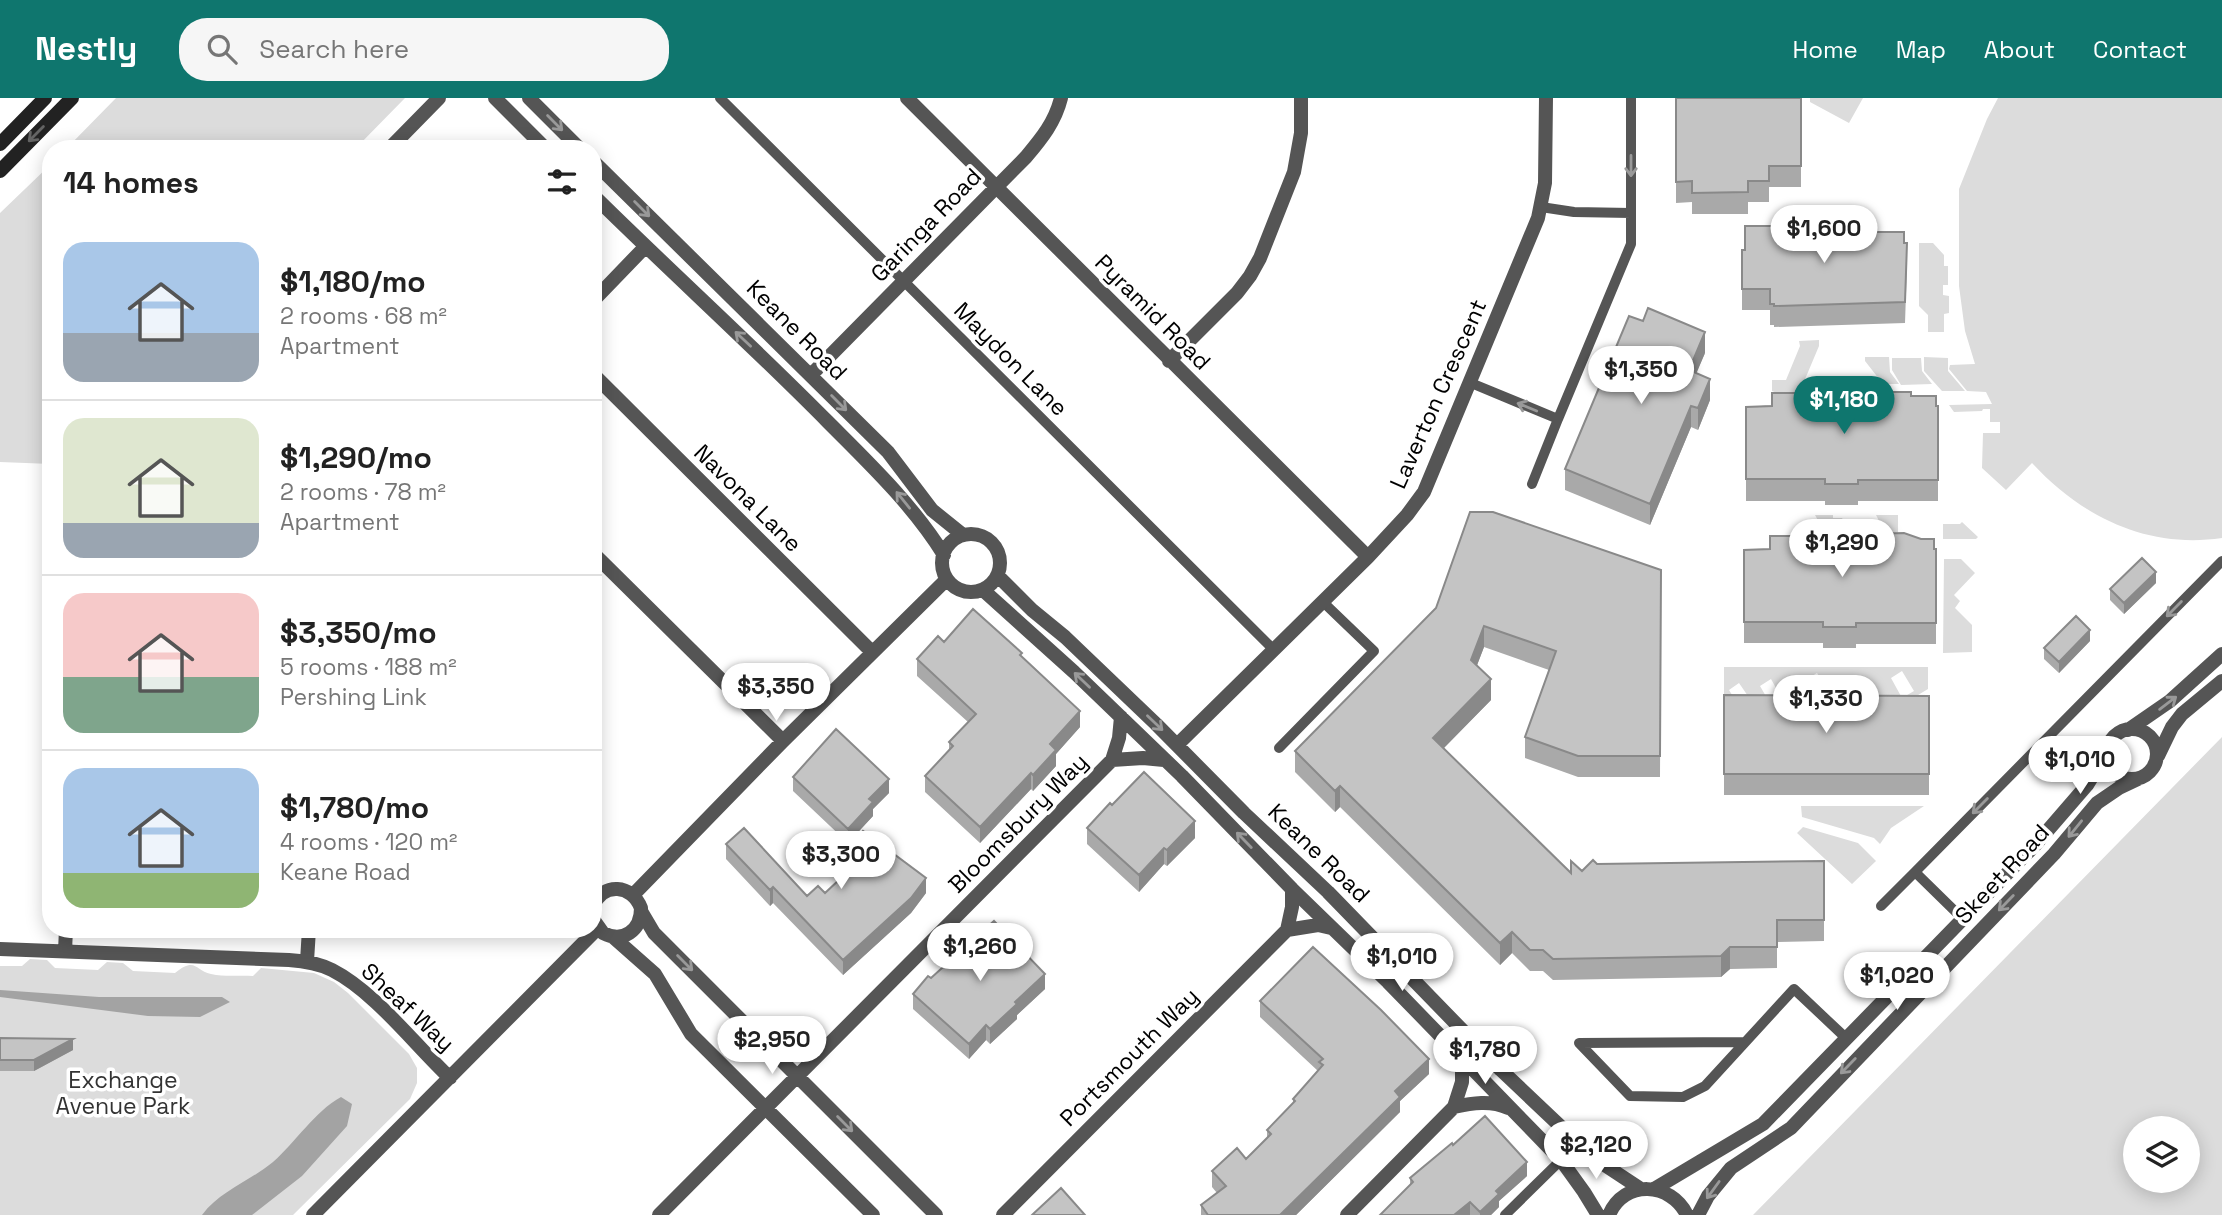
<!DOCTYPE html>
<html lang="en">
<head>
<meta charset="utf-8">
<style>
	body { margin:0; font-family:"Space Grotesk",sans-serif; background:#f6f6f6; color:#222; height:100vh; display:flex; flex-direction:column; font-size:26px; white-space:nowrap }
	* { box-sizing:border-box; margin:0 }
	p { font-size:23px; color:#767676 }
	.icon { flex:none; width:38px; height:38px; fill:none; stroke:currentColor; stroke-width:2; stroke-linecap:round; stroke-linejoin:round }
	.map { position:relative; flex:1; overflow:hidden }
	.sheet { position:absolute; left:42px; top:42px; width:560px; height:798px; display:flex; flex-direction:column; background:#fff; border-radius:28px; box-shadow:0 4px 18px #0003 }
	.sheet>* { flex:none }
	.buttons { position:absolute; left:2123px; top:1018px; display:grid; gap:14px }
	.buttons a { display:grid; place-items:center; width:77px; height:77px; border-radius:50%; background:#fff; box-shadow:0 4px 18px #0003; font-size:35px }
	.price { position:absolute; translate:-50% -60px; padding:0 16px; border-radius:24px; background:#fff; color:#222; font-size:23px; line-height:46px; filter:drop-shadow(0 2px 4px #0008) }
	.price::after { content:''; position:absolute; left:50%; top:42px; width:21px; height:16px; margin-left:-10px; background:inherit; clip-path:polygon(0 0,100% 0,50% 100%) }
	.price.on { background:#0f766e; color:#fff }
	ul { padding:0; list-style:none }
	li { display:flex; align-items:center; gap:21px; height:175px; padding:0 21px }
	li+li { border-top:2px solid #e0e0e0 }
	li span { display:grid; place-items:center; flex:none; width:196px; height:140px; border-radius:21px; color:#555 }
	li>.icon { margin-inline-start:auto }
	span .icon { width:84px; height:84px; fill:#fffc; stroke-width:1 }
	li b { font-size:30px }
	h2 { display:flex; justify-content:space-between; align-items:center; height:84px; padding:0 21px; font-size:30px }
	header { display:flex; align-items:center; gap:42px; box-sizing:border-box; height:98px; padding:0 35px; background:#0f766e; color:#fff }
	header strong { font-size:33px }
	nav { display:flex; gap:38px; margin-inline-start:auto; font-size:24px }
	.search { width:490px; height:63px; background:#f6f6f6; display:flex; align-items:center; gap:18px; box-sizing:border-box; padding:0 24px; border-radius:28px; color:#767676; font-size:26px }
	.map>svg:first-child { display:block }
	.green { fill:#dcdcdc; fill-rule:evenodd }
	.water { fill:#a3a3a3 }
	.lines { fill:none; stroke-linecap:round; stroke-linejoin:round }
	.lane { stroke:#555; stroke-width:10 }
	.street { stroke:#555; stroke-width:14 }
	.secondary { stroke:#222; stroke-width:14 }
	.wall { fill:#a9a9a9 }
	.shaded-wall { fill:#898989 }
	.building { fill:#c4c4c4; stroke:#898989; stroke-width:2 }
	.oneway { stroke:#999 }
	.oneway2 { stroke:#646464 }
	.labels { text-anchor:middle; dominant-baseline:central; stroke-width:7; stroke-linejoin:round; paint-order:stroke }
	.street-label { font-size:23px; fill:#000; stroke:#fff }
	.park-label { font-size:23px; fill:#333; stroke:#fff }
</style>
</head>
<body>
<header>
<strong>Nestly</strong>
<div class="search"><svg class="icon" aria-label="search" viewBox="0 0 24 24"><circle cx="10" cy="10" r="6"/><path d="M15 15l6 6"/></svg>Search here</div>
<nav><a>Home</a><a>Map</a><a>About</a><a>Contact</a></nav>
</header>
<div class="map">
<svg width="2222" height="1117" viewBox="0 0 2222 1117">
	<rect width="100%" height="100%" fill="#fff"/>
	<path class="green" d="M116 0H405L355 51H66Z
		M1810 0H1863L1849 25 1810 4Z
		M1998 0H2222V440C2147 451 2082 419 2032 365L2006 392 1982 370 1983 335H2000V324H1990V311H1983L1982 313 1954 314 1949 307 1992 306 1986 294 1967 293 1949 271 1950 267 1975 266 1965 233 1959 188V91L1987 21Z
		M51 66V366L0 364V115Z
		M1919 145H1933L1944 157V168H1948V187H1943V197L1949 198V215L1944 216V234H1928V217L1919 208Z
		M1819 242V248L1803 286 1804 302H1794L1772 293V282H1786L1800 248 1799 243Z
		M1865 259H1889L1890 274 1899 286H1883L1865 263Z
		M1924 259 1948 260V273L1965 293H1942L1924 273Z
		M1892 260H1921L1922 273 1932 286 1901 287 1892 272Z
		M1815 417H1833V420H1842L1861 452H1834Z
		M1876 417H1898V452H1894Z
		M1962 424 1978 439 1976 441H1943V426H1960Z
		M1944 461H1961L1975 475 1954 497 1960 503 1955 510 1972 527V554L1943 555Z
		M1724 569H1928V591L1918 597 1929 617H1724ZM1902 573 1914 593 1902 600 1891 580ZM1817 575 1830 595 1819 601 1807 581ZM1771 581 1782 601 1771 607 1760 588ZM1858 583 1870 603 1859 609 1847 590ZM1739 585 1752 604 1741 611 1729 592ZM1811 590 1823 610 1812 617 1800 597Z
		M2222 639V1117H1753ZM2135 1031H2188V1083H2135Z
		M1801 708H1924L1891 730 1880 746 1874 740 1802 719Z
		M1803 729 1858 745 1876 763 1852 786 1797 735Z
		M30 861 47 862 55 870 98 872 107 864 123 865 133 873 175 875C196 858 195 873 211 876 224 879 240 877 253 878L261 870 314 875 334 884 348 895 409 956 417 970V985L410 1001 293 1117H0V868H22Z"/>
	<path class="water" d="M0 892 99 899H222L230 904 200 919 148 918 0 899Z
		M341 999 352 1006 347 1028 302 1078 252 1117H202C220 1093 250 1083 273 1064 296 1044 314 1014 341 999Z"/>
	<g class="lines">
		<path class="lane" d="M720 0 1273 551
			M1541 109 1574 114 1631 115
			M1471 285 1558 321 1631 146V0
			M1532 386 1558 321
			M1279 650 1374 553 1323 504
			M1881 808 1915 774
			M1963 821 1915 774 2222 463
			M1745 944 1579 945 1630 998 1683 999 1705 988 1794 891 1847 941
			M1505 1117 1561 1062"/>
		<path class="street" d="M495 0 546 51
			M529 0 580 51
			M907 0 1368 459
			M389 51 439 0
			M593 63 888 354 932 412 963 437
			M593 97C671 174 752 247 828 324 869 365 913 407 944 457
			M593 203 645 149
			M1169 263 1237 195 1250 178 1260 160 1294 74 1301 35V0
			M593 276 872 554
			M811 277 1026 59C1042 40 1055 24 1061 0
			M942 465a29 29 0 1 1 58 0a29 29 0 1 1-58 0Z
			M593 455 783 643
			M998 478 1032 512 1065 539 1156 626 1244 715 1328 794 1501 972 1594 1060 1641 1091
			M983 492 1074 574 1182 678 1292 791 1388 884 1561 1062 1584 1094 1598 1117
			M1121 619 1119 640 1112 662 1143 660 1164 662
			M2107 656a25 25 0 1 1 50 0a25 25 0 1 1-50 0Z
			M2128 632 2170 603 2222 556
			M1177 647 1368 459 1407 417 1424 394 1538 120 1545 85 1546 0
			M2158 658 2172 629 2182 616 2222 583
			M633 797 783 643 947 481
			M593 808C603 784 632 786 641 810 641 833 623 845 603 835L593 821
			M641 813 654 835 936 1117
			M1287 832 1318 827 1331 830
			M612 838 655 876 691 936 873 1117
			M0 851 289 862C304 863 318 865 332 872 375 894 414 946 450 980
			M65 853 66 831
			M307 863 309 831
			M1454 1009C1472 1005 1491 1002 1508 1010
			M1654 1091 1763 1026 2036 746 2087 687 2108 653
			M313 1117 598 830
			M659 1117 1112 662
			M1003 1117 1287 832 1292 809V791
			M1347 1117 1454 1009 1462 984V961
			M1609 1117C1624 1081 1671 1084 1687 1117
			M1698 1117 1708 1098 1731 1070 1791 1030 2054 756 2097 705 2119 690 2138 681"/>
		<path class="secondary" d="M0 46 45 0
			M0 73 72 0"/>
	</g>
	<path class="wall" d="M1676 0H1801V89H1769V104H1748V116H1692V104L1676 105Z
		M1788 128 1808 134 1904 145 1907 166 1905 225 1774 229V227H1770V212H1742V152H1745Z
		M1705 255 1696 275 1710 302 1698 332 1691 329 1650 427 1565 392V371Z
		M1911 298 1938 308V403H1858V407H1825V403H1746V309Z
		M1870 436 1936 451V546H1856V550H1823V545H1744V452L1770 451Z
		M1661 472 1660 679H1578L1525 660V639L1549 572 1484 549 1477 567 1491 602 1444 650 1571 775 1582 773 1597 766 1824 763V843L1777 844V870L1730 871 1721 879 1553 882 1543 873H1530L1512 855 1500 867 1340 709 1335 714 1295 674V653L1436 510Z
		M2156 485 2124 516 2110 502V491Z
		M2090 543 2059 575 2044 561V550Z
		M944 544 1022 559 1080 629 1056 656V668L1033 693 1031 691 980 745 925 694V678L949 652V644L968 624 917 578V561Z
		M1724 597 1929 598V697H1724Z
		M793 679 889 695 873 711V718L848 745 793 693Z
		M1112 707 1195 740 1167 768 1164 766 1139 794 1087 746V730Z
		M726 746 807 798 825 795 849 772 846 770V755L926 795 911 815 843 877 773 805 770 808 726 761Z
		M931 880 1045 891 1017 917V921L990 946 986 942 969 961 913 911V896Z
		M1260 903 1429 976 1400 1003V1014L1296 1117H1201V1107L1217 1095 1212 1089V1073L1246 1061 1267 1040V1032L1293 1005V1001L1318 973 1260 919Z
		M0 940 73 952 34 973H0Z
		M1453 1047 1527 1078 1499 1103V1109L1491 1117H1380L1410 1087V1080Z"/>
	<path class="shaded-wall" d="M1705 234V255L1689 293V272Z
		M1710 281V302L1698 332V310Z
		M1691 308V329L1650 427V406Z
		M2156 474V485L2124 516V505Z
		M1484 528V549L1471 583V562Z
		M2090 532V543L2059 575V564Z
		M1491 581V602L1433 661V640Z
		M1080 613V629L1056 656V668L1033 693V677L1050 646Z
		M1031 675V691L980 745V729Z
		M889 681V695L873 711V718L848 745V731L869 701Z
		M1340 688V709L1335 714V693Z
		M1195 723V740L1167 768V752Z
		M1164 750V766L1139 794V777Z
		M926 780V795L911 815 843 877V862Z
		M773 789V805L770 808V792Z
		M1512 834V855L1500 867V845Z
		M1730 849V871L1721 879V858Z
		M1045 876V891L1017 917V921L990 946V931L1015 904Z
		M986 927V942L969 961V946Z
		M73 941V952L34 973V962Z
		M1429 961V976L1400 1003V1014L1296 1117H1280L1395 993Z
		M1527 1064V1078L1499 1103V1109L1491 1117H1480V1114L1496 1093Z
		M1470 1104V1117H1454Z"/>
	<path class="building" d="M1676 0H1801V68H1769V83H1748V94L1692 95V83L1676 84Z
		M1788 122H1808V134H1904V145H1907L1905 204 1774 208V206H1770V191H1742V152H1745V128H1788Z
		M1648 210 1705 234 1689 272 1710 281 1698 310 1691 308 1650 406 1565 371 1629 218 1643 223Z
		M1809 287H1872V294H1911V298H1936V308H1938V382H1858V386H1825V381H1746V309L1772 308V295H1809Z
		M1470 414H1493L1661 472 1660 658H1578L1525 639 1556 553 1484 528 1471 562 1491 581 1433 640 1571 775V763L1582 773 1593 762 1597 766 1824 763V822H1777V849H1730L1721 858 1553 861 1543 852H1530L1512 834 1500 845 1340 688 1335 693 1295 653 1436 510Z
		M1808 430H1870V436L1904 435 1921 441H1934V451H1936V525H1856V529H1823V524H1744V452L1770 451V438H1808Z
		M2142 460 2156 474 2124 505 2110 491Z
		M973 511 1022 555 1020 557 1080 613 1050 646 1056 652 1033 677 1031 675 980 729 925 678 953 648 949 644 976 616 917 561 938 538 944 544Z
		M2076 518 2090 532 2059 564 2044 550Z
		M1724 597 1929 598V676H1724Z
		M836 631 889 681 869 701 873 704 848 731 793 679Z
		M1144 674 1195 723 1167 752 1164 750 1139 777 1087 730 1110 705 1112 707Z
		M744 730 807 798 818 788 825 795 858 764 846 755 863 733 926 780 911 800 843 862 773 789 770 792 726 746Z
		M994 823 1045 876 1015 904 1017 906 990 931 986 927 969 946 913 896 928 878 931 880Z
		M1313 849 1381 912 1429 961 1395 993 1400 999 1280 1117H1208L1201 1107 1226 1088 1212 1073 1237 1050 1246 1061 1271 1036 1267 1032 1295 1003 1293 1001 1323 967 1319 964 1323 961 1260 903Z
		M0 940 73 941 34 962H0Z
		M1485 1018 1527 1064 1496 1093 1499 1096 1480 1114 1470 1104 1454 1117H1380L1413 1084 1410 1080 1452 1045 1453 1047Z
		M1061 1090 1085 1117H1032Z"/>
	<defs><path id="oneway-shaft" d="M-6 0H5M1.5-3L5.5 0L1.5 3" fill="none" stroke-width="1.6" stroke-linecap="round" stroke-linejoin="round" transform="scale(1.75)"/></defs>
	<g class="oneway">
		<use href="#oneway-shaft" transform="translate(555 25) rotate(45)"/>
		<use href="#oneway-shaft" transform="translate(1631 68) rotate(90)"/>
		<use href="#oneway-shaft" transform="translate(642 111) rotate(45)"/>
		<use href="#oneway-shaft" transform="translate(743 241) rotate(-137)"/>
		<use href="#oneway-shaft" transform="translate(839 305) rotate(45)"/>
		<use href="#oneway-shaft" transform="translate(1527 309) rotate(-158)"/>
		<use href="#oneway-shaft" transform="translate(903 402) rotate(-129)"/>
		<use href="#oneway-shaft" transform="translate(2174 511) rotate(135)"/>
		<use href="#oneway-shaft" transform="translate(1082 582) rotate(-136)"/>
		<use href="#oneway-shaft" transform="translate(2168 605) rotate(-37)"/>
		<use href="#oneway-shaft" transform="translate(1155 625) rotate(44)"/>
		<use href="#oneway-shaft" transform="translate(1980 708) rotate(135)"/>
		<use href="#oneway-shaft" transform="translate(2075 731) rotate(129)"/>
		<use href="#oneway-shaft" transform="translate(1244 742) rotate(-134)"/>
		<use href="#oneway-shaft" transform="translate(2006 805) rotate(134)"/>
		<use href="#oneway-shaft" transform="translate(685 865) rotate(45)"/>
		<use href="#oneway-shaft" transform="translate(1848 968) rotate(134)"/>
		<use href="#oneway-shaft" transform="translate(845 1026) rotate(45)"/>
		<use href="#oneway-shaft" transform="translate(1713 1092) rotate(126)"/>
	</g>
	<use class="oneway2" href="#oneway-shaft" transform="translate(36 36) rotate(135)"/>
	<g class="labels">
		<g class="street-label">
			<text transform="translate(926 127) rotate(-46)">Garinga Road</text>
			<text transform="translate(1153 214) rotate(45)">Pyramid Road</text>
			<text transform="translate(797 232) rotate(45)">Keane Road</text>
			<text transform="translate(1011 261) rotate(45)">Maydon Lane</text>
			<text transform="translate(1438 296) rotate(-66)">Laverton Crescent</text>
			<text transform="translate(748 400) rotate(45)">Navona Lane</text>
			<text transform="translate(1018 725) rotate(-45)">Bloomsbury Way</text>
			<text transform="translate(1319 755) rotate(44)">Keane Road</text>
			<text transform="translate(2002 776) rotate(-47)">Skeet Road</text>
			<text transform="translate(408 909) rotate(43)">Sheaf Way</text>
			<text transform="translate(1129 959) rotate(-45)">Portsmouth Way</text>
		</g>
		<g class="park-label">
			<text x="123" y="982">Exchange<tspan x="123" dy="26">Avenue Park</tspan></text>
		</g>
	</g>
</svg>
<div class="buttons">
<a><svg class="icon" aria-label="layers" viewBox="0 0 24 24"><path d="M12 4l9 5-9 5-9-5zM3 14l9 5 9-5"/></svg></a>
</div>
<b class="price" style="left:1824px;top:167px">$1,600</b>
<b class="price" style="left:1641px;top:308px">$1,350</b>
<b class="price on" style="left:1844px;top:338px">$1,180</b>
<b class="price" style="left:1842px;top:481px">$1,290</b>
<b class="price" style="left:776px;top:625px">$3,350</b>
<b class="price" style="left:1826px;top:637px">$1,330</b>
<b class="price" style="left:2080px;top:698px">$1,010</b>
<b class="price" style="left:841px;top:793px">$3,300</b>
<b class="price" style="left:980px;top:885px">$1,260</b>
<b class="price" style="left:1402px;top:895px">$1,010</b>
<b class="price" style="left:1897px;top:914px">$1,020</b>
<b class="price" style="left:772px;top:978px">$2,950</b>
<b class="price" style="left:1485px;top:988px">$1,780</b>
<b class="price" style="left:1596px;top:1083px">$2,120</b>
<section class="sheet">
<h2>14 homes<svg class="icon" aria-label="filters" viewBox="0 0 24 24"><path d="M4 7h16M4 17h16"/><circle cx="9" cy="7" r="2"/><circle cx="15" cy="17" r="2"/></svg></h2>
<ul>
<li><span style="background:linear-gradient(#a9c7e8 65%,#9aa5b1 0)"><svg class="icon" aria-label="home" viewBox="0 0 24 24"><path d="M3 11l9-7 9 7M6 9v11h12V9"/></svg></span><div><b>$1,180/mo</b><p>2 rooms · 68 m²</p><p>Apartment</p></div></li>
<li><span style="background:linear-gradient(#dfe7d0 75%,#9aa5b1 0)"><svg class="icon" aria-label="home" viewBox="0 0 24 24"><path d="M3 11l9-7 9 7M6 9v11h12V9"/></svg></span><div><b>$1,290/mo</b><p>2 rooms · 78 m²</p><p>Apartment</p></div></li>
<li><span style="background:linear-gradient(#f6c9c9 60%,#7fa58c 0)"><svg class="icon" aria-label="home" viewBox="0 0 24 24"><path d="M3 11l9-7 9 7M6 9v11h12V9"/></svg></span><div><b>$3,350/mo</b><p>5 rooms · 188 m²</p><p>Pershing Link</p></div></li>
<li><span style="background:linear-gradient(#a9c7e8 75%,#8fb573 0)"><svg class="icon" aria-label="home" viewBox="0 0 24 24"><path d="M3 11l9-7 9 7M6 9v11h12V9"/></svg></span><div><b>$1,780/mo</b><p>4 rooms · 120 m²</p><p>Keane Road</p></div></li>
</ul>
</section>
</div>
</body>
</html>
